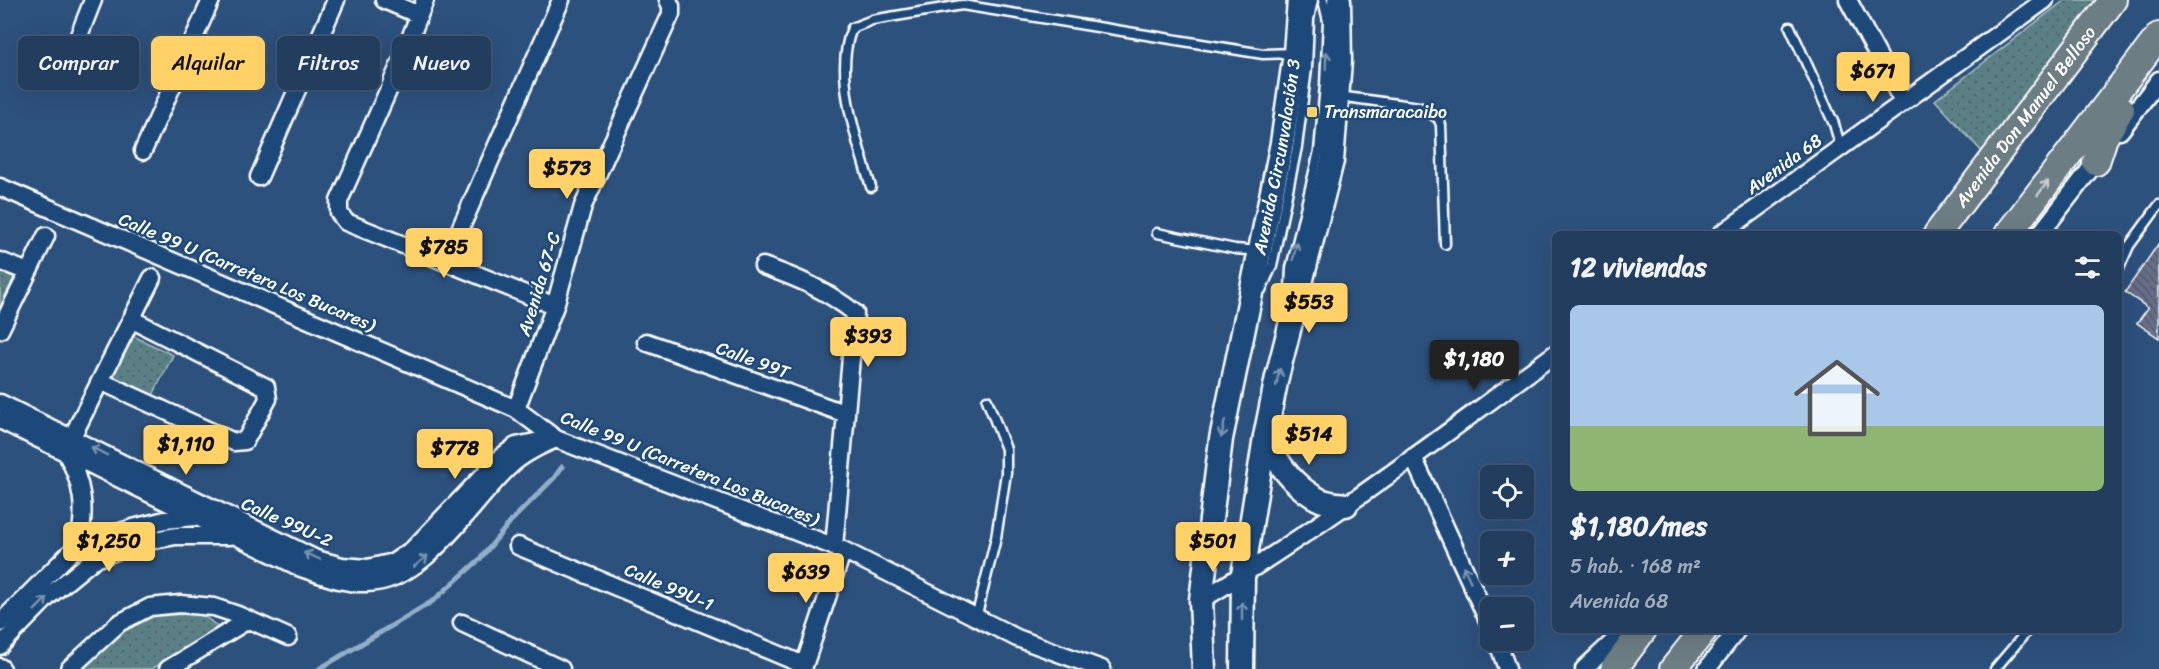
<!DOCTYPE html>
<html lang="es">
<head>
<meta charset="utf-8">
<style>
	body { margin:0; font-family:Sriracha,sans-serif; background:#2e4867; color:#f1f3f6; height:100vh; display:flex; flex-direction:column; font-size:22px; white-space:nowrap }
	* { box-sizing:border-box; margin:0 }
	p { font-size:20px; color:#a2aebc }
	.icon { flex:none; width:33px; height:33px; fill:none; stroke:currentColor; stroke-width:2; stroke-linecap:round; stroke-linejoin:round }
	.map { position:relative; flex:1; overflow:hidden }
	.panel { position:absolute; left:1552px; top:231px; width:570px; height:402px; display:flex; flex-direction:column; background:#223d5e; border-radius:9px; box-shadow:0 6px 24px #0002,0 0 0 2px #3f5673 }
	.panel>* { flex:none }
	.guide { position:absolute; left:18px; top:36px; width:570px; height:54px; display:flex; gap:12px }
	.controls { position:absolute; left:1480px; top:465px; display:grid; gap:12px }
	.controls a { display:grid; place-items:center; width:54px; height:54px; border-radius:9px; background:#223d5e; box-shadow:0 6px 24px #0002,0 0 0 2px #3f5673; font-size:30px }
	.price { position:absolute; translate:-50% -51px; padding:0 14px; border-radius:6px; background:#ffd166; color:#111; font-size:20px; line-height:39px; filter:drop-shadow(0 2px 3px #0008) }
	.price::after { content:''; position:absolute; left:50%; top:36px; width:18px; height:14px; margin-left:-9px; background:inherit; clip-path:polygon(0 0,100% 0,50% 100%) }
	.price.current { background:#222; color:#fff }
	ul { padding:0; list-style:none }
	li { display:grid; align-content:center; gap:12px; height:318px; padding:0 18px }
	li+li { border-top:2px solid #3f5673 }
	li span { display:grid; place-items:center; height:186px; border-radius:9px; color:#555 }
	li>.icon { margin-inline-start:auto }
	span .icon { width:108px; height:108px; fill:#fffc; stroke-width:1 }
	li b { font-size:26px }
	h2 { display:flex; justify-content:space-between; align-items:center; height:72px; padding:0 18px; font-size:26px }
	.pill { padding:0 21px; border-radius:9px; background:#223d5e; box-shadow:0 6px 24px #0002,0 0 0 2px #3f5673; font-size:21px; line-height:54px }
	.pill.current { background:#ffd166; color:#111 }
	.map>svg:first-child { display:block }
	.park { fill:url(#park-dots); stroke:#acc0c2; stroke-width:1.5 }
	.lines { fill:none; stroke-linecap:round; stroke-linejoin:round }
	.stream { stroke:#92afca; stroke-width:5 }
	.building { fill:url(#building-back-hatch); stroke:#fff; stroke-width:1.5 }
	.lane-casing { stroke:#fff; stroke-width:13 }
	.street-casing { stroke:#fff; stroke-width:21 }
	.secondary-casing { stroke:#fff; stroke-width:27 }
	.primary-casing { stroke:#fff; stroke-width:30 }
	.lane { stroke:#1f4a7a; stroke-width:8 }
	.street { stroke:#1f4a7a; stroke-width:16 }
	.secondary { stroke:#1f4a7a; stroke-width:22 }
	.primary { stroke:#6d7d84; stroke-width:26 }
	.oneway { stroke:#7992af }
	.oneway2 { stroke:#c5cbce }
	.poi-dot { fill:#ffd166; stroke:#1f4a7a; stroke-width:2 }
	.labels { text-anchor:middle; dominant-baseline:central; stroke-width:5; stroke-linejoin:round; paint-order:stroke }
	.poi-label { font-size:18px; fill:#fff; stroke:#1f4a7a; text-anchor:start }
	.street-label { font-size:18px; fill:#fff; stroke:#1f4a7a }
</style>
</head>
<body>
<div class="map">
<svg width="2159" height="669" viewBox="0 0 2159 669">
	<defs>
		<pattern id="park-dots" width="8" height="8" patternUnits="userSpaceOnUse" patternTransform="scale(1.5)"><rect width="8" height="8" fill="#5a8086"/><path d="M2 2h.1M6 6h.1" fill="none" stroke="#536669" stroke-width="1.8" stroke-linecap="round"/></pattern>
		<pattern id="building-back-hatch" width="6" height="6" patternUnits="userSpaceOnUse" patternTransform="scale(1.5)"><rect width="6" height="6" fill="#666e89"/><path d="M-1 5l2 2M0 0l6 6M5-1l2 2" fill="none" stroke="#565a64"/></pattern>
	</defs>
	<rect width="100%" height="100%" fill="#2d517d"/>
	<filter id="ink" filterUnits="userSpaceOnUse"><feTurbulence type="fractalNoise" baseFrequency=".0167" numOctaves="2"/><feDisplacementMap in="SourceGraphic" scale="12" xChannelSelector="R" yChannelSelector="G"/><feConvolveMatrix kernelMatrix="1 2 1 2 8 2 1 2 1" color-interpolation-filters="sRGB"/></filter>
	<g filter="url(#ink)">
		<path class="park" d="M2065 0H2103L1985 155 1935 100Z
			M0 272 14 277 0 307Z
			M129 334 173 355 152 397 108 376Z
			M202 614 219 628 152 669H80L122 631 156 615Z"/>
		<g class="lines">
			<path class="stream" d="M319 669 433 601 480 559 511 521 554 478 562 467"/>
		</g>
		<path class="building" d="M2159 243V338L2137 323 2148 308 2125 292Z"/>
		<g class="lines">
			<defs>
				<path id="lane" d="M1790 27 1834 124 1841 148
					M1338 96 1419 107 1438 118 1441 125 1445 244
					M871 187C857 142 833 74 852 28L872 20 962 5 1263 54 1294 53
					M1157 233 1235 249 1259 251
					M2120 266 2129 246 2159 205
					M1290 288 1291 268 1319 151 1325 85 1328 21 1323 0
					M1261 290 1272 266 1297 147 1307 68 1309 19 1313 0
					M976 618 996 538 1006 473V449L987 400
					M1995 669 2028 630"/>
				<path id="street" d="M384 0 419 15
					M425 0 400 64 339 201V213L346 222 555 306
					M1848 0 1903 102
					M63 76 93 0
					M2120 131 2159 80
					M143 151 211 0
					M259 177 336 0
					M0 187 516 409 556 439 843 550 1017 638 1102 669
					M1721 234 2045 0
					M2040 234 2102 154
					M0 261 28 272
					M446 261 561 0
					M763 266C798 278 826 290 855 313L834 547
					M0 330 46 236
					M646 342 846 414
					M100 381 234 442 245 441 268 399 266 387 131 319
					M0 403 316 559 342 566 368 568 394 562 413 549 501 457 516 446 540 441
					M516 409 555 306 583 206 671 14V6L668 0
					M0 420 301 568C322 575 344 584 367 583 425 582 470 504 509 467 522 454 540 446 556 439
					M1413 457 1491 627
					M78 545C87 510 83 482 65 451L152 278
					M518 546 804 665
					M1201 600C1324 527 1439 438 1556 353
					M0 623 78 545 133 528 165 520 195 517
					M462 623 561 669
					M1497 640 1507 669
					M0 646 50 595 93 560 137 543 176 536H229
					M0 667 2 669
					M69 669 119 623 150 607 180 604 214 607 238 615 288 637
					M168 669 248 620
					M803 669 843 550
					M1584 669 1616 639 1622 630
					M1707 669 1737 630"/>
				<g id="secondary">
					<path d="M1265 437C1276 461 1293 486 1318 499 1325 503 1337 504 1346 505"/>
					<path id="s1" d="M1204 669 1201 600 1221 439 1282 143 1295 53 1299 0"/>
					<path d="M1242 669 1243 575 1265 437 1277 377 1332 161 1340 61 1339 0"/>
				</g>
				<g id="primary">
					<path d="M2096 162 2104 138 2121 109"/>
					<path id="s2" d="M1937 234 2113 0"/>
					<path d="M2008 234 2159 36"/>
					<path d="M1614 669 1643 630"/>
					<path d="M1673 669 1704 630"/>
				</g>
			</defs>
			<use href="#lane" class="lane-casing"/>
			<use href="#street" class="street-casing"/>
			<use href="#secondary" class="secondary-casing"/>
			<use href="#primary" class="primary-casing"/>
			<use href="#lane" class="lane"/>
			<use href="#street" class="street"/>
			<use href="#secondary" class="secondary"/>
			<use href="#primary" class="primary"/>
		</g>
		<defs><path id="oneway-shaft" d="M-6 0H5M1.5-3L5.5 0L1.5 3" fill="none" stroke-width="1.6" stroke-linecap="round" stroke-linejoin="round" transform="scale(1.5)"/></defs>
		<g class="oneway">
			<use href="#oneway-shaft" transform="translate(1326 60) rotate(-88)"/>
			<use href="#oneway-shaft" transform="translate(1295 251) rotate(-76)"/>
			<use href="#oneway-shaft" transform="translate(1278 377) rotate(-77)"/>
			<use href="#oneway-shaft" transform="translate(1223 429) rotate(102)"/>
			<use href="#oneway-shaft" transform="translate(99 451) rotate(-153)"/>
			<use href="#oneway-shaft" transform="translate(312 556) rotate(-157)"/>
			<use href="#oneway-shaft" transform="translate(421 561) rotate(-39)"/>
			<use href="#oneway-shaft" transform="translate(1467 574) rotate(-115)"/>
			<use href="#oneway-shaft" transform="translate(41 604) rotate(-45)"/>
			<use href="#oneway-shaft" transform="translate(1242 611) rotate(-90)"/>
		</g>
		<use class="oneway2" href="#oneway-shaft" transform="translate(2043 188) rotate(-53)"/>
	</g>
	<rect class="poi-dot" x="1306" y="106" width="12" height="12" rx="3"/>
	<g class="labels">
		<g class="poi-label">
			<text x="1324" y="112">Transmaracaibo</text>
		</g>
		<g class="street-label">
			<text stroke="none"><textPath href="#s2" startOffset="147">Avenida Don Manuel Belloso</textPath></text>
			<text stroke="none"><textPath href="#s1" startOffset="519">Avenida Circunvalación 3</textPath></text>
			<text transform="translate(1784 164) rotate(-36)">Avenida 68</text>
			<text transform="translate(247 272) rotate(23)">Calle 99 U (Carretera Los Bucares)</text>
			<text transform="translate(539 284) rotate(-73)">Avenida 67-C</text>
			<text transform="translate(753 360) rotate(20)">Calle 99T</text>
			<text transform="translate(690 468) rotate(22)">Calle 99 U (Carretera Los Bucares)</text>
			<text transform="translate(287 522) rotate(24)">Calle 99U-2</text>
			<text transform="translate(669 587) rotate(23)">Calle 99U-1</text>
		</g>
	</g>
</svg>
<div class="controls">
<a><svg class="icon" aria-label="locate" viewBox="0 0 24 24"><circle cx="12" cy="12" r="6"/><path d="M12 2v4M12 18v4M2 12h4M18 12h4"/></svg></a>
<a>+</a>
<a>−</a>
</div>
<b class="price" style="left:1873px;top:103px">$671</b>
<b class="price" style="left:567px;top:200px">$573</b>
<b class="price" style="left:444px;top:279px">$785</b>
<b class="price" style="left:1309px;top:334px">$553</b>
<b class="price" style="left:868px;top:368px">$393</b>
<b class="price current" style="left:1474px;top:391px">$1,180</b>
<b class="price" style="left:1309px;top:466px">$514</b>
<b class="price" style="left:186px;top:476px">$1,110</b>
<b class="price" style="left:455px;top:480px">$778</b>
<b class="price" style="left:109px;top:573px">$1,250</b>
<b class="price" style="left:1213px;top:573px">$501</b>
<b class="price" style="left:806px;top:604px">$639</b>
<div class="guide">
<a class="pill">Comprar</a>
<a class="pill current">Alquilar</a>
<a class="pill">Filtros</a>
<a class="pill">Nuevo</a>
</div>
<section class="panel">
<h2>12 viviendas<svg class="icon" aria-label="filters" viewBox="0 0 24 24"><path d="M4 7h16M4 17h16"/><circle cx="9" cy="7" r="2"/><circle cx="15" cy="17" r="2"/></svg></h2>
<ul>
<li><span style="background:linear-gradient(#a9c7e8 65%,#8fb573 0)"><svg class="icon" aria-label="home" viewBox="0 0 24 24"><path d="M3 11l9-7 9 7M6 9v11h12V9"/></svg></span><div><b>$1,180/mes</b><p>5 hab. · 168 m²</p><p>Avenida 68</p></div></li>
</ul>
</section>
</div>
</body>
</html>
